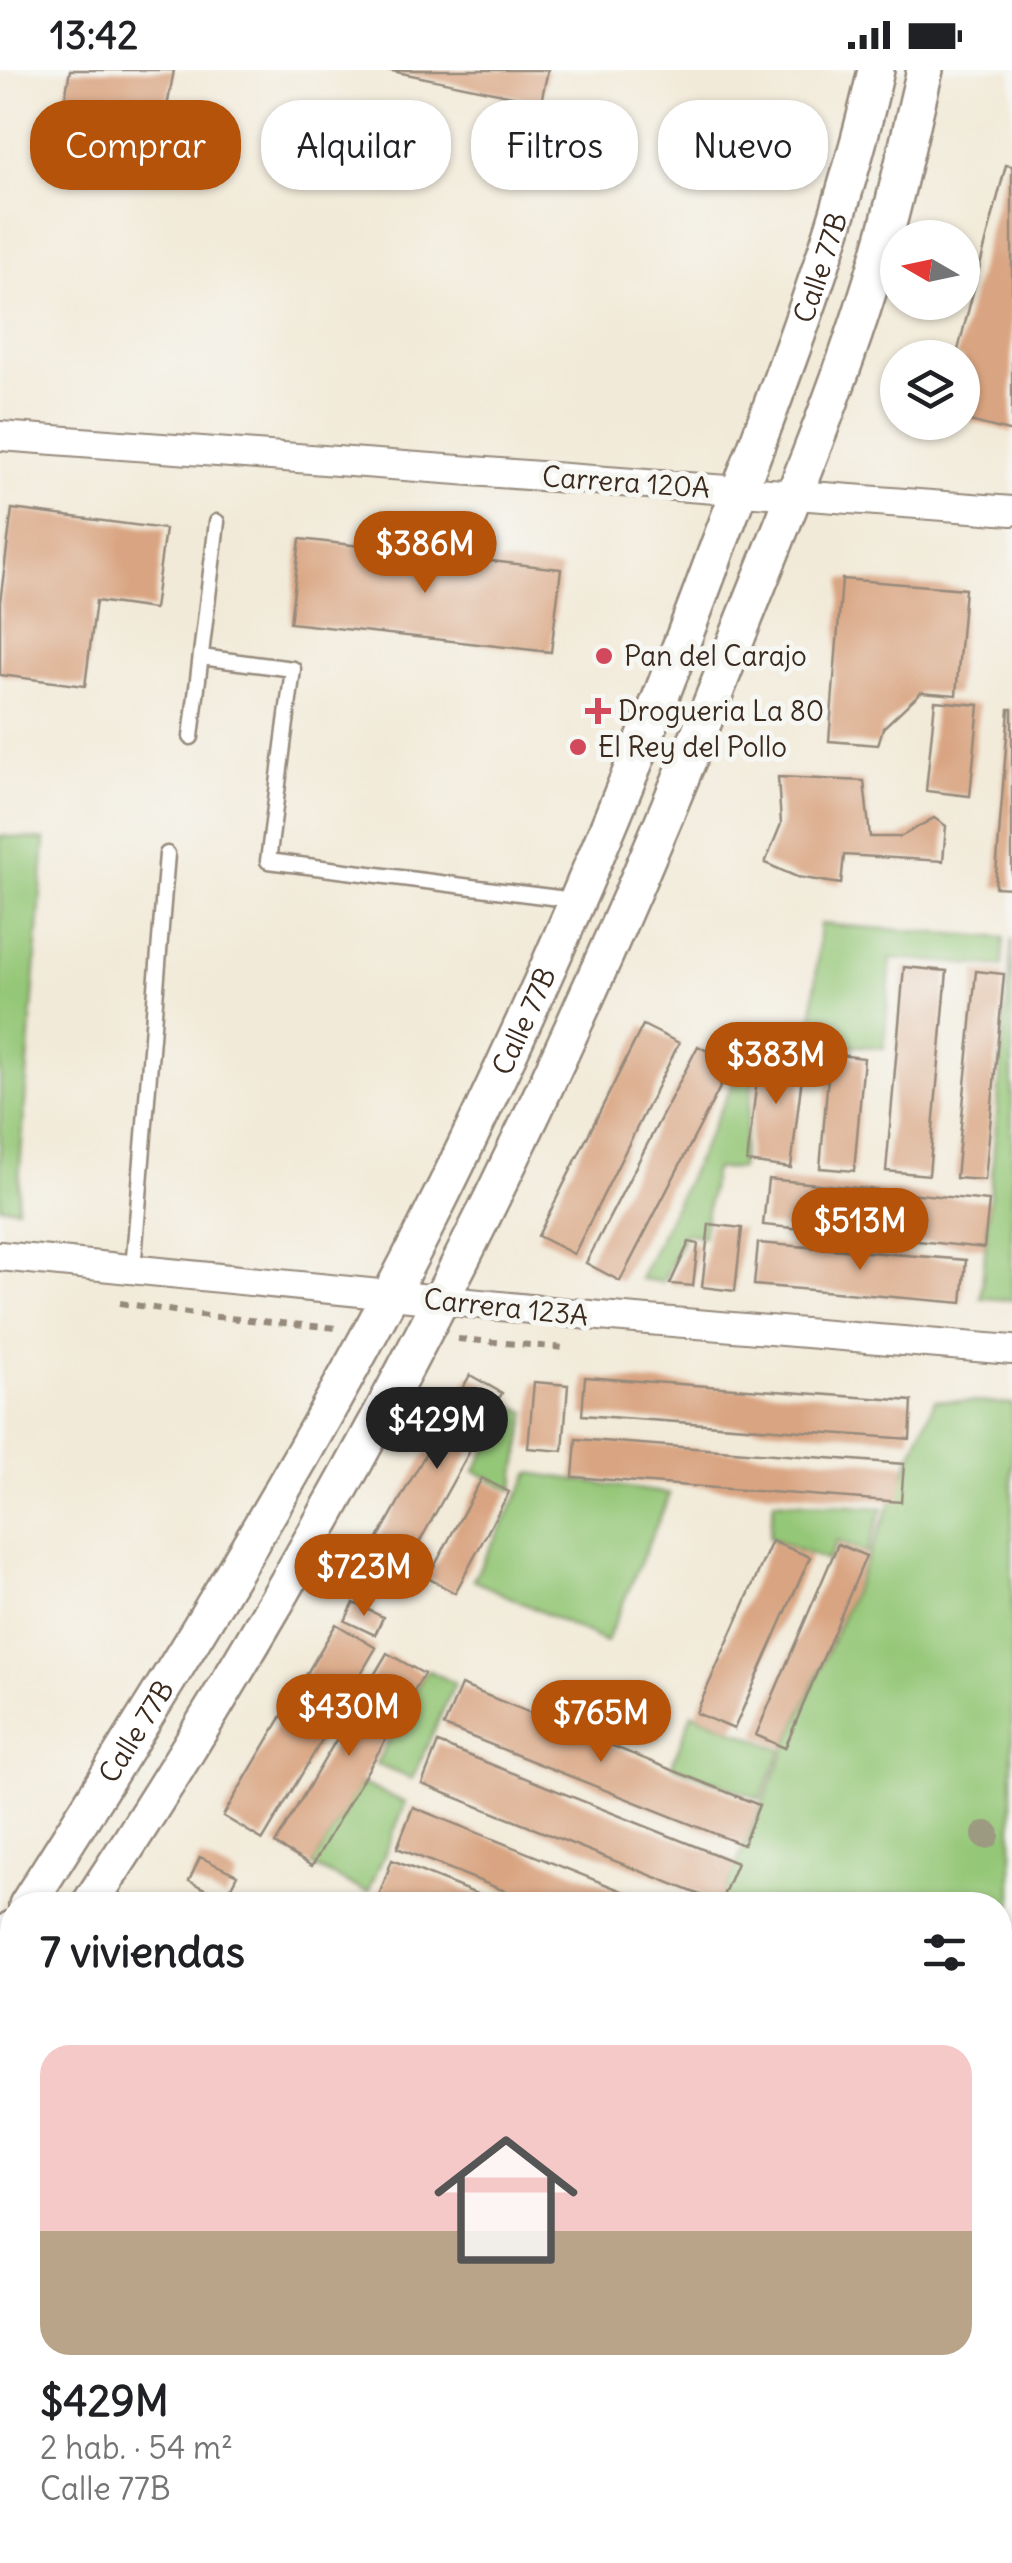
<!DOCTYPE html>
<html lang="es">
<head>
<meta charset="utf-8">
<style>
	body { margin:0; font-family:Delius,sans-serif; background:#f2f2f2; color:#202124; height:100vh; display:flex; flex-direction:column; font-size:38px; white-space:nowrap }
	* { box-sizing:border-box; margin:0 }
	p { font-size:32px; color:#757577 }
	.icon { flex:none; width:55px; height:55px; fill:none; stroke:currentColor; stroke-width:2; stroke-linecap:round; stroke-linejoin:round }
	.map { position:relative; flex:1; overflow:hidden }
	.sheet { position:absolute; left:0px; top:1822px; width:1012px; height:672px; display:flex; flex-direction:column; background:#fff; border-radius:40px 40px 0 0; box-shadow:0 2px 8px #0004 }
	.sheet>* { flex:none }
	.guide { position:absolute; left:30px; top:30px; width:952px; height:90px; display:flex; gap:20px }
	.needle { width:65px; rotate:279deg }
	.controls { position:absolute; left:880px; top:150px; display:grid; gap:20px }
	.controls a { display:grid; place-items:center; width:100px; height:100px; border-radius:50%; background:#fff; box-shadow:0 2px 8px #0004; font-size:50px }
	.price { position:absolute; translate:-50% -85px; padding:0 22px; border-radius:35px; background:#b45309; color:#fff; font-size:32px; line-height:65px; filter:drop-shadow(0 2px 5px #0008) }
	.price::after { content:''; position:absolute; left:50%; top:60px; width:30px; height:22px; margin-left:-15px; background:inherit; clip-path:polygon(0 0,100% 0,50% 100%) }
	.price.on { background:#222; color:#fff }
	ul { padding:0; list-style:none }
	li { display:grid; align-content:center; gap:20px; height:530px; padding:0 40px }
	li+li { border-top:2px solid #e0e0e0 }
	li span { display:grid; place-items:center; height:310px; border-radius:30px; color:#555 }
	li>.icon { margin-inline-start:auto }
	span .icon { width:180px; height:180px; fill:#fffc; stroke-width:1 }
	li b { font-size:42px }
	h2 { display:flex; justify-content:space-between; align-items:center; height:120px; padding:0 40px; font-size:42px }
	.chip { padding:0 35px; border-radius:40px; background:#fff; box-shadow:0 2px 8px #0004; font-size:35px; line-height:90px }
	.chip.on { background:#b45309; color:#fff }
	.status { display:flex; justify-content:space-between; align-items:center; height:70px; padding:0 50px; background:#fff; direction:ltr }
	.status svg { height:28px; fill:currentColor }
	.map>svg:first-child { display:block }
	.green { fill:#95c778; stroke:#68784b; stroke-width:2.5 }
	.building { fill:#d9a481 }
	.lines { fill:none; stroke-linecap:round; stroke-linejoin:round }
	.service-casing { stroke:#968a7b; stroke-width:19 }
	.minor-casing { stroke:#968a7b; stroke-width:32 }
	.tertiary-casing { stroke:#968a7b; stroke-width:40 }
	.path { stroke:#968a7b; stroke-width:6; stroke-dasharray:8 8; stroke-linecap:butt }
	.service { stroke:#fff; stroke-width:14 }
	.minor { stroke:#fff; stroke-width:28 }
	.tertiary { stroke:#fff; stroke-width:35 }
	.tree { fill:#9c9a81 }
	.poi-dot { fill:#d1495b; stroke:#f6f6f2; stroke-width:4 }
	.labels { text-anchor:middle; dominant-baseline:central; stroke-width:10; stroke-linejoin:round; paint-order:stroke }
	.street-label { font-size:28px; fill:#3b2a1e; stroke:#f6f6f2 }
	.poi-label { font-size:28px; fill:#3b2a1e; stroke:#f6f6f2; text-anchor:start }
</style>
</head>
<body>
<div class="status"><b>13:42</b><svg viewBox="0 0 49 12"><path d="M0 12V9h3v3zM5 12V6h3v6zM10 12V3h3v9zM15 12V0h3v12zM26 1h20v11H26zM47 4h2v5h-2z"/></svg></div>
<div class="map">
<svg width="1012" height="2493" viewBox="0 0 1012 2493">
	<rect width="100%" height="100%" fill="#f6f6f2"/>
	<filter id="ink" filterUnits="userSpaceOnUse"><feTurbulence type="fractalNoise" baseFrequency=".01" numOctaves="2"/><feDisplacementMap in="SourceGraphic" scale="20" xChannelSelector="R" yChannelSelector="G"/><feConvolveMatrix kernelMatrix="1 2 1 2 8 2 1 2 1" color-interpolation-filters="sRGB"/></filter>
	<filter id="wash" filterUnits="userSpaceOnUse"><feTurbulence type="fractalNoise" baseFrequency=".0048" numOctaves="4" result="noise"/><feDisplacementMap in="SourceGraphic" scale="40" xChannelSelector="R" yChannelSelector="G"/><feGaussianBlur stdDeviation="2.25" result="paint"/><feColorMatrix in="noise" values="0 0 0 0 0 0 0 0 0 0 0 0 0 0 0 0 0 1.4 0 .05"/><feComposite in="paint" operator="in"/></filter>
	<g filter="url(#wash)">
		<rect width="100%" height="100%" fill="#f2ead8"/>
		<path class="green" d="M0 766 45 770 17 1138 0 1136Z
			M820 854 1004 868 1002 897 891 888 884 978 811 972Z
			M1012 869V1230L981 1228Z
			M748 982 757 984 740 1098 714 1099 703 1166 685 1163 663 1212 640 1209Z
			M935 1330 1012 1334V1833L1000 1862V1835H719Z
			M511 1335 527 1342 513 1420 475 1401Z
			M530 1403 670 1424 606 1572 473 1510Z
			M774 1431 883 1438 866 1483 837 1471 827 1491 769 1468Z
			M427 1600 455 1613 412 1709 376 1694Z
			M692 1643 782 1680 760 1729 672 1695Z
			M360 1713 406 1733 368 1823 312 1796Z
			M1000 2079 1012 2085V2191L1000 2196Z
			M498 2483H589L616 2493H479Z"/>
		<g id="blocks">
			<path class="building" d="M70 0H174L164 53 64 34Z
				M387 0H548L541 32Z
				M1006 95 1012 96V362L962 349V288H956Z
				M12 439 165 459 154 539 96 531 85 616 0 605V532Z
				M300 469 561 499 551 582 290 553Z
				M842 509 965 519 956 625 921 622 883 658 878 675 829 671Z
				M935 631 979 635 970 726 926 721Z
				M1009 639H1012V818L995 817Z
				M778 707 864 711 870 767H900L934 748 946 756 943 791 844 785 841 814 797 807 765 793 781 754Z
				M904 897 947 901 929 1105 886 1101Z
				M976 901 1004 904 985 1110 956 1108Z
				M643 955 679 973 574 1184 538 1166Z
				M698 976 732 994 620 1211 586 1193Z
				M761 976 805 981 791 1098 747 1092Z
				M830 984 864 988 854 1101 820 1098Z
				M768 1109 989 1131 984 1178 763 1155Z
				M709 1154 742 1158 735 1221 702 1217Z
				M689 1172 698 1174 693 1216 670 1214Z
				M758 1173 966 1190 962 1233 754 1215Z
				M470 1305 502 1323 405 1498 372 1479Z
				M585 1307 912 1331 910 1369 582 1345Z
				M534 1312 568 1315 563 1381 528 1378Z
				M576 1369 904 1394 901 1432 573 1407Z
				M482 1408 509 1422 455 1523 428 1508Z
				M772 1471 810 1487 734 1659 696 1643Z
				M838 1474 866 1486 785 1678 756 1665Z
				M354 1533 383 1547 375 1565 345 1551Z
				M336 1554 376 1578 263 1770 223 1746Z
				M387 1583 424 1604 312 1796 275 1774Z
				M461 1615 759 1735 743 1775 444 1656Z
				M438 1673 737 1793 720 1833 422 1714Z
				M413 1737 657 1835H540L397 1778Z
				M200 1787 237 1805 225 1829 189 1811Z
				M392 1790 504 1835H387L377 1831Z
				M1 2305 12 2309V2410L0 2406Z
				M274 2482 270 2493H223L196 2483Z"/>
		</g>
	</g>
	<g filter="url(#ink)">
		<use href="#blocks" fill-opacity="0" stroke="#968a7b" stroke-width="2.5"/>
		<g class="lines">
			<defs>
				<path id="service" d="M201 587 293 599 268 791 574 830
					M191 667 217 452
					M133 1200 167 784"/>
				<path id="minor" d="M0 366 1012 441
					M0 1186 600 1246 1012 1280"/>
				<g id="tertiary">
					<path id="s1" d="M27 1835C167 1614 307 1391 425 1158 537 936 633 707 719 474 778 319 840 163 876 0"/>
					<path d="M89 1835C346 1444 559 1023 729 588 784 447 847 305 887 158 901 106 912 53 925 0"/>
					<path d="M0 1878 12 1859"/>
					<path d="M0 1970 12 1952"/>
					<path d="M0 2176 12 2181"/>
					<path d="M1000 2245 1012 2240"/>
				</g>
			</defs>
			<use href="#service" class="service-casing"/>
			<use href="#minor" class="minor-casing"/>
			<use href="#tertiary" class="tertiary-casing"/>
			<path class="path" d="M120 1233 208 1246 336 1258
				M458 1269 565 1278
				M0 2031 12 2012
				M718 2493 723 2482"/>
			<use href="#service" class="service"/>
			<use href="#minor" class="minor"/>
			<use href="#tertiary" class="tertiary"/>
		</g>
		<circle class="tree" cx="986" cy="1765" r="14"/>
	</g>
	<g class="poi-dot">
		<circle cx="604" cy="586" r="10"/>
		<path d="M593 626h10v10h10v10h-10v10h-10v-10h-10v-10h10z"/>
		<circle cx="578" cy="677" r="10"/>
	</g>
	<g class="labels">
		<g class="street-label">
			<text stroke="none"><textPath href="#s1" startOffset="1825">Calle 77B</textPath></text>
			<text transform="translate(626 412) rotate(4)">Carrera 120A</text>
			<text stroke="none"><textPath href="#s1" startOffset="1015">Calle 77B</textPath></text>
			<text transform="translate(506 1237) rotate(6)">Carrera 123A</text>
			<text stroke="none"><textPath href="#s1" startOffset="205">Calle 77B</textPath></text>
		</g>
		<g class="poi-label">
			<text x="624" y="586">Pan del Carajo</text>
			<text x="618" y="641">Drogueria La 80</text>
			<text x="598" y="677">El Rey del Pollo</text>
		</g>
	</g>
</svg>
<div class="controls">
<a><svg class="needle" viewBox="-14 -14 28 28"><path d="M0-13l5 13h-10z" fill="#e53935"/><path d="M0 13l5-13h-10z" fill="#757577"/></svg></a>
<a><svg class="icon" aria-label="layers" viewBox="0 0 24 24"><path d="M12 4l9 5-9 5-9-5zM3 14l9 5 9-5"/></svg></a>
</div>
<b class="price" style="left:425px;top:526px">$386M</b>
<b class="price" style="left:776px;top:1037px">$383M</b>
<b class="price" style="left:860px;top:1203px">$513M</b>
<b class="price on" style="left:437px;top:1402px">$429M</b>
<b class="price" style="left:364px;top:1549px">$723M</b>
<b class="price" style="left:349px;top:1689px">$430M</b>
<b class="price" style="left:601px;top:1695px">$765M</b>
<div class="guide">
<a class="chip on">Comprar</a>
<a class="chip">Alquilar</a>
<a class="chip">Filtros</a>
<a class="chip">Nuevo</a>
</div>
<section class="sheet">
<h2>7 viviendas<svg class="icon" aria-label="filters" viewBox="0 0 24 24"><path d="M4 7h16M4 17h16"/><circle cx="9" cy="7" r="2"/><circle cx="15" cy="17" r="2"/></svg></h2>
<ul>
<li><span style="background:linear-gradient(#f6c9c9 60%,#b9a48a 0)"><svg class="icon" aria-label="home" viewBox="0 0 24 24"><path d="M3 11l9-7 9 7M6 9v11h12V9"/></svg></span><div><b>$429M</b><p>2 hab. · 54 m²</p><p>Calle 77B</p></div></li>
</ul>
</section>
</div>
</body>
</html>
